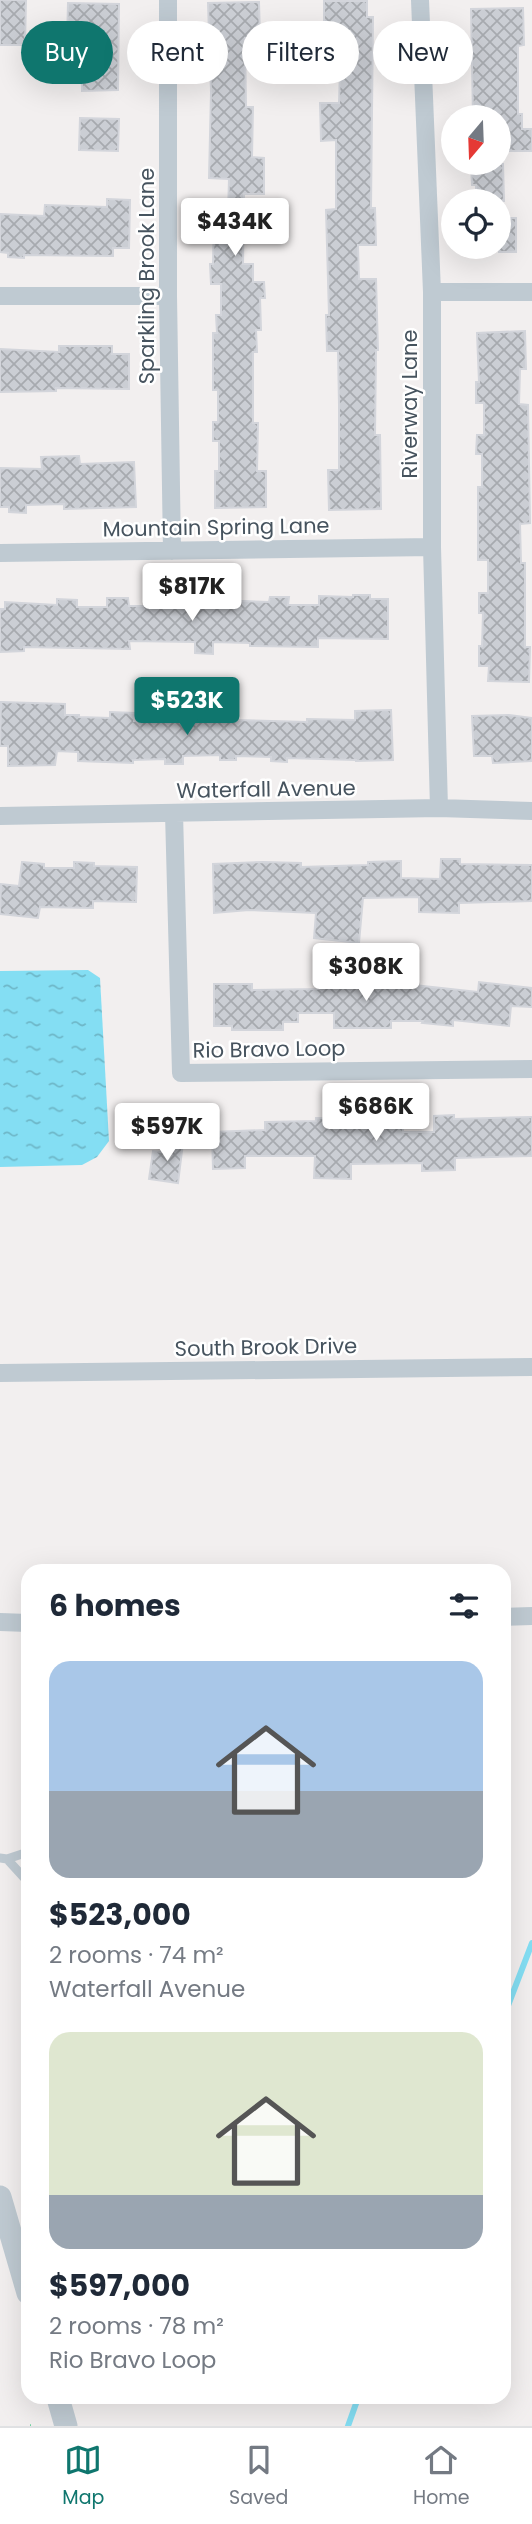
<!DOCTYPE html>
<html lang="en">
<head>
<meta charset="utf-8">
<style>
	body { margin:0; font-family:Poppins,sans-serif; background:#f2f2f3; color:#1f2937; height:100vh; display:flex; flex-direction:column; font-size:26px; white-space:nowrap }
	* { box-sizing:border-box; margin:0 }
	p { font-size:23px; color:#747a83 }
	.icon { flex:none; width:38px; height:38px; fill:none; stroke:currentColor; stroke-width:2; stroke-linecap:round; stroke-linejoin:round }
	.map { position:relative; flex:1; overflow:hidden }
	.details { position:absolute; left:21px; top:1564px; width:490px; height:840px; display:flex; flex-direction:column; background:#fff; border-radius:21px; box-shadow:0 7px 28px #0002 }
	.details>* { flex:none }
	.guide { position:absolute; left:21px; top:21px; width:490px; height:63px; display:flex; gap:14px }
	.needle { width:46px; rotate:199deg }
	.tools { position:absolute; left:441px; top:105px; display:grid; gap:14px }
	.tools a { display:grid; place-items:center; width:70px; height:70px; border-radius:50%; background:#fff; box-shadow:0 7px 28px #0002; font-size:35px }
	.price { position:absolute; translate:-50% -60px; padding:0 16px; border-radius:7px; background:#fff; color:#222; font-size:23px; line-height:46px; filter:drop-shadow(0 2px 4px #0008) }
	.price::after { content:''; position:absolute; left:50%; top:42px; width:21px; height:16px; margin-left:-10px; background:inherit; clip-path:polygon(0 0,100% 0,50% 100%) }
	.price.active { background:#0f766e; color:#fff }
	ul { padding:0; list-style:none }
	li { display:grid; align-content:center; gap:14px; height:371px; padding:0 28px }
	li span { display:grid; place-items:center; height:217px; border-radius:21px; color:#555 }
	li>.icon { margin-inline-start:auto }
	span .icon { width:126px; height:126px; fill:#fffc; stroke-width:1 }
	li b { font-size:30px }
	h2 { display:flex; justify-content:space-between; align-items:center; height:84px; padding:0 28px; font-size:30px }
	.tag { padding:0 24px; border-radius:32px; background:#fff; box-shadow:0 7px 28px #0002; font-size:24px; line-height:63px }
	.tag.active { background:#0f766e; color:#fff }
	.tab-bar { display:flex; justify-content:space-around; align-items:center; height:98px; border-top:2px solid #e0e1e3; background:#fff; font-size:19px; color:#747a83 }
	.tab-bar a { display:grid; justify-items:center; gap:4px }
	.tab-bar .active { color:#0f766e }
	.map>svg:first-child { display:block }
	.water { fill:url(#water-ripples) }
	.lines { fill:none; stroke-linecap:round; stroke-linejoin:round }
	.stream { stroke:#84def3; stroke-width:6 }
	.building { fill:url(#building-cross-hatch); stroke:#d3d5db; stroke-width:2 }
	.path { stroke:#70d3a0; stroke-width:3.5; stroke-dasharray:5 3.5; stroke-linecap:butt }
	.service { stroke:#bfcad2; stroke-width:9 }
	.minor { stroke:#bfcad2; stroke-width:18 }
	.tertiary { stroke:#bfcad2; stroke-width:23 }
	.labels { text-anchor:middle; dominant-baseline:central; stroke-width:5; stroke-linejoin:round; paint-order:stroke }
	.street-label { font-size:21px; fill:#46535e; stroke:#fff }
</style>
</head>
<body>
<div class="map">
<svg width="532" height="2426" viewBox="0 0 532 2426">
	<defs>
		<pattern id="water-ripples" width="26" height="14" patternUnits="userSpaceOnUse" patternTransform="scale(1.75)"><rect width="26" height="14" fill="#84def3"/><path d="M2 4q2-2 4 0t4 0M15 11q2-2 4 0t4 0" fill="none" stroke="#6eb7c8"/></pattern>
		<pattern id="building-cross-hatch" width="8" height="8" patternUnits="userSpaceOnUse" patternTransform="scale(1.75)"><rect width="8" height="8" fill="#cbced4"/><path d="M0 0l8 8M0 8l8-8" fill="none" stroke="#a7aaaf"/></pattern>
	</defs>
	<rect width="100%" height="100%" fill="#f2efef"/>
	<path class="water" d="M88 970 100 978 109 1141 97 1157 82 1165 0 1167V971Z"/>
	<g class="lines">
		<path class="stream" d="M504 2016 532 1943
			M348 2426 358 2398"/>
	</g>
	<path class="building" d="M0 0H26L25 45H0Z
		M324 1H367V17H373L371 208H375L376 245H358L359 279H376L378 350H376L375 435H380L381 509 329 510 328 470H339V405L338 351H327L326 315H329L326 210 336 209V140L321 141 320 103H339L341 37H314V22H324Z
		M259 2 260 38H245L246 107H253L252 157 264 158V194H244L243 264H253V282H264L265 298H260L261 330H256L257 352H253V423H258L257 471H266V507L215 508V471H219V441H213V422H218V390H213V333H217L216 315H221V284H211L210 264H213L214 213H228L229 179 209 178 211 92 208 3Z
		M68 3 119 4 118 90 82 91 81 41H67Z
		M523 8 524 45 518 46V114H522V129H532V151H499V117H473L471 9Z
		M80 118 119 119 118 151 79 150Z
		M503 164 504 201H476V185H472L471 165Z
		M107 199 130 200 129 248H113V256L24 255V258L8 257V253L0 252V214L44 216 45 205 107 207Z
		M499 218H516V252H499Z
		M525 331 526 369H520L519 404 528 405 530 523 520 524 521 563H525V647H530L529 682 488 681 489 666H479V646H482L483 613H479V593H488V560H478V487H482V454H476L477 435H484V403H476V382H479L477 333Z
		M59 346H112V354H129V389L56 388V391L0 392V349L59 352Z
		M79 456 80 464 134 462 136 507 64 509V504L26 505V513L9 512V507H0V468L42 469 41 457Z
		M353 595H370V599H388V639L318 638V647L250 646V643L213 642V654L195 653V642L129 641 130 649 24 647V651L0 652V609H5V602L57 605V599L77 600V607H107V598H128L129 606H163V598L269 602 270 597H289L288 605H319V596L353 597Z
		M1 702 65 704V715H79V717L110 718V712L135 713 134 721 199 720V713H236V720L307 722V719L355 720V711L391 710 393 760 356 761V760L287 758V762L271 761V757L236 756V760H220V755L183 756V764H165V759L133 760V763L78 761V752L57 751 55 765 8 766V746H0Z
		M509 715 532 718V761L493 763 492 756H474L472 716Z
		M441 859H460V864L532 865V901L459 903V913L419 912V897L363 898 359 943 314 938 316 913 249 910 214 913 213 864 263 862 301 863V867L368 865V862L401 861V878L440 879Z
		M22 862 44 864V868H74V862L94 863V866L137 867 136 902 93 901V908L40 907 38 918 0 914 1 884 19 886Z
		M381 970H404L405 984 478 992 479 982 532 988V1007L511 1006 509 1026 453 1020V1026L422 1023 423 1021H391V1028H334V1013H298V1022H283V1030H232V1026H214V984H252V990L319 989V975L381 976Z
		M454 1115V1119L532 1117V1156L455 1158V1170L422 1171V1163L351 1164V1179L314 1178 315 1156H245V1168L213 1169 212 1132 265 1130V1122L316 1121V1118L353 1119V1125L384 1124V1116H402L403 1132H434V1116Z
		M162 1141 183 1143 178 1183 149 1179 153 1151 161 1152Z"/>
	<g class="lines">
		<path class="path" d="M30 2426H31"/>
		<path class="service" d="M0 1858 7 1859 28 1852
			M7 1859 28 1882"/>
		<path class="minor" d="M168 0V296L172 551
			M420 0 432 292V547L439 808
			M432 292H532
			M0 296H168
			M0 553 432 547
			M174 813 181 1073 532 1069
			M0 816 439 808 532 811
			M0 1373 532 1367
			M504 1617 532 1616
			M0 1622 28 1623"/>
		<path class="tertiary" d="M0 2197 28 2293
			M58 2398 66 2426"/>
	</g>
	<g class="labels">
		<g class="street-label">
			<text transform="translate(146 276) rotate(-90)">Sparkling Brook Lane</text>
			<text transform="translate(409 404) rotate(-90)">Riverway Lane</text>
			<text transform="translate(216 527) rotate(-1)">Mountain Spring Lane</text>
			<text transform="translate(266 789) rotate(-1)">Waterfall Avenue</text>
			<text transform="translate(269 1049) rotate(-1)">Rio Bravo Loop</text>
			<text transform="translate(266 1347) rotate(-1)">South Brook Drive</text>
		</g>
	</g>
</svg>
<div class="tools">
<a><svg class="needle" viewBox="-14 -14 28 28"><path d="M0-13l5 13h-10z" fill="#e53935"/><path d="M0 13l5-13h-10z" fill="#747a83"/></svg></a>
<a><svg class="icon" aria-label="locate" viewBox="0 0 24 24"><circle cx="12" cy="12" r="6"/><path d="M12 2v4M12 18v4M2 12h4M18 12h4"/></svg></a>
</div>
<b class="price" style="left:235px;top:258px">$434K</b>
<b class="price" style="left:192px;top:623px">$817K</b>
<b class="price active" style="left:187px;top:737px">$523K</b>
<b class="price" style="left:366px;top:1003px">$308K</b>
<b class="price" style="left:376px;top:1143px">$686K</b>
<b class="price" style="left:167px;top:1163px">$597K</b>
<div class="guide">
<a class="tag active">Buy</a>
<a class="tag">Rent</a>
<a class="tag">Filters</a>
<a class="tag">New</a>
</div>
<section class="details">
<h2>6 homes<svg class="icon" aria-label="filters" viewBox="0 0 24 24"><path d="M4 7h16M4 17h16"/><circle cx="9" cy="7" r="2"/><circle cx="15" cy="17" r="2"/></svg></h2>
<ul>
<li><span style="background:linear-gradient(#a9c7e8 60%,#9aa5b1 0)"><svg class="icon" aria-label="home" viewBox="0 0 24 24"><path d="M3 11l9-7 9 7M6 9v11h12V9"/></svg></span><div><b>$523,000</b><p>2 rooms · 74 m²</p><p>Waterfall Avenue</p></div></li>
<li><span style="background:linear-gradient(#dfe7d0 75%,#9aa5b1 0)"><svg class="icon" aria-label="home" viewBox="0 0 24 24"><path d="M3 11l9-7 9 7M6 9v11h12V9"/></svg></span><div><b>$597,000</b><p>2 rooms · 78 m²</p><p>Rio Bravo Loop</p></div></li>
</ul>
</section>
</div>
<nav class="tab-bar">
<a class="active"><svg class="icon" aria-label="map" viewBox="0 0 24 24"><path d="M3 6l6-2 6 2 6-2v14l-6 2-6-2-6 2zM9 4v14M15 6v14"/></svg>Map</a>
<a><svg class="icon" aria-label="saved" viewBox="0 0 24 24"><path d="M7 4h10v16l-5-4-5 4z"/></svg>Saved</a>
<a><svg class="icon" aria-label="home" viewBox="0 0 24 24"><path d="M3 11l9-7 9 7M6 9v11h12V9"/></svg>Home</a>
</nav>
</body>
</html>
